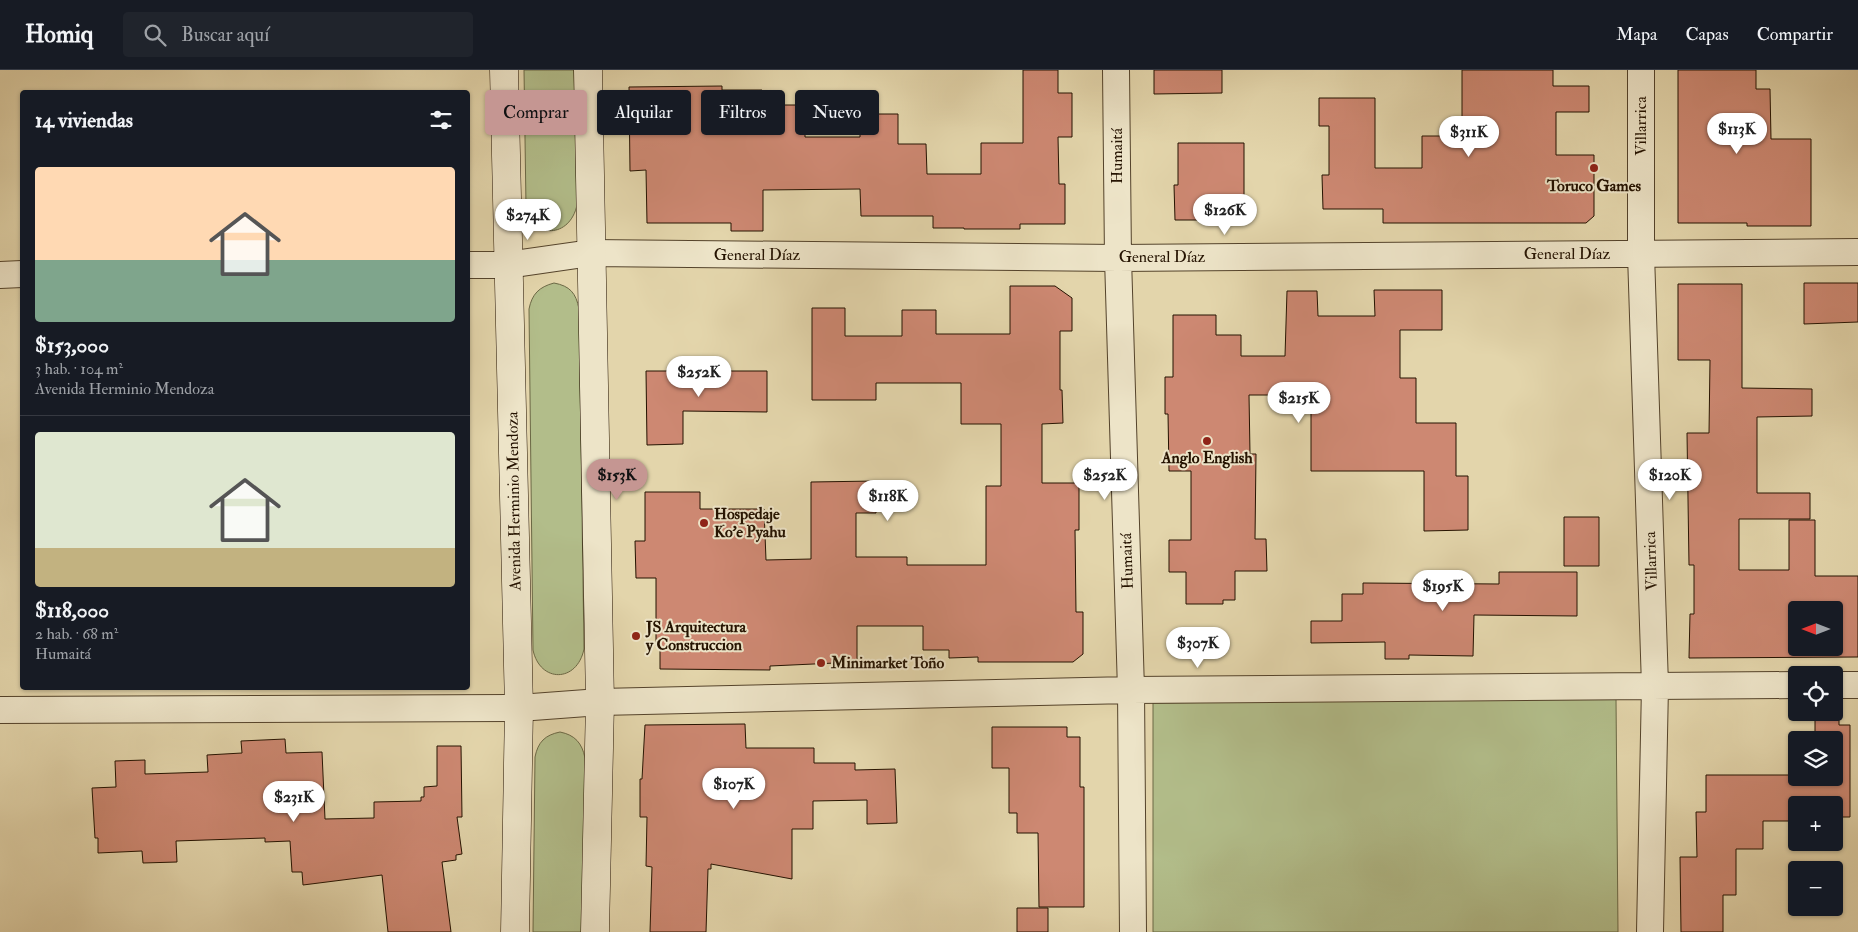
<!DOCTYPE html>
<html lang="es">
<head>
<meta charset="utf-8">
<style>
	body { margin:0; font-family:"IM FELL Double Pica",serif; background:#20242c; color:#f1f3f6; height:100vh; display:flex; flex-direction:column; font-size:19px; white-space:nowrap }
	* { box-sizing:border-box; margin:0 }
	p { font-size:16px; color:#9ea1a6 }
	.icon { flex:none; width:28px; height:28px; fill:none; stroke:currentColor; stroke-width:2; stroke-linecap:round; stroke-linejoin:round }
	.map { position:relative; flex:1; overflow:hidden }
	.sheet { position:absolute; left:20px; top:20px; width:450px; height:600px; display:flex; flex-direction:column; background:#171b24; border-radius:5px; box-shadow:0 1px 4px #0004 }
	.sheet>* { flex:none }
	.hud { position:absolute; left:485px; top:20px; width:475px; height:45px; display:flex; gap:10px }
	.needle { width:32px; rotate:270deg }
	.tools { position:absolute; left:1788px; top:531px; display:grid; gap:10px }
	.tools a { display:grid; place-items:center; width:55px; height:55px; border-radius:5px; background:#171b24; box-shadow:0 1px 4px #0004; font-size:25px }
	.price { position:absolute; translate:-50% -42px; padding:0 11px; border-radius:18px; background:#fff; color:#222; font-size:16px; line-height:32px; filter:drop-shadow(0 1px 2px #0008) }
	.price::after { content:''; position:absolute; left:50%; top:30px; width:15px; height:11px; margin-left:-8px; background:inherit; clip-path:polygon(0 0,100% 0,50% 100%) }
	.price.active { background:#c59692; color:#111 }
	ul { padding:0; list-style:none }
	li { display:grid; align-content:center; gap:10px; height:265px; padding:0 15px }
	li+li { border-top:1px solid #363941 }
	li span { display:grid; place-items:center; height:155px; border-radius:5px; color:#555 }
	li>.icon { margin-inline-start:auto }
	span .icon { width:90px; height:90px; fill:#fffc; stroke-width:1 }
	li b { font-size:21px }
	h2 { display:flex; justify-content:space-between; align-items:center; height:60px; padding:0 15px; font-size:21px }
	.chip { padding:0 18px; border-radius:5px; background:#171b24; box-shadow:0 1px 4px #0004; font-size:18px; line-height:45px }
	.chip.active { background:#c59692; color:#111 }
	header { display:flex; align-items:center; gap:30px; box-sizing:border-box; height:70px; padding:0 25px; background:#171b24; border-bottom:1px solid #363941 }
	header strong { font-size:24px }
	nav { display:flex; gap:28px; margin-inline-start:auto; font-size:18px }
	.search { width:350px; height:45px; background:#20242c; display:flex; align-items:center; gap:12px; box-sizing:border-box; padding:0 18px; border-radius:5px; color:#9ea1a6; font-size:19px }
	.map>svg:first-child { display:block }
	.green { fill:#b2bd8a; stroke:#6b6845 }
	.building { fill:#cd8872; stroke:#241200; fill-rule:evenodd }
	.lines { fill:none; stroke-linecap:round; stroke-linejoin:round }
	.street-casing { stroke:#54432b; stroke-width:28 }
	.secondary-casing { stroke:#241200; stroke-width:29 }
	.street { stroke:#ede4c8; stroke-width:26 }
	.secondary { stroke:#ede4c8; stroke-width:28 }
	.poi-dot { fill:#8f2418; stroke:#ede4c8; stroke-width:2 }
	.labels { text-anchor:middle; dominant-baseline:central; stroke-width:4; stroke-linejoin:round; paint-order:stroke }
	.street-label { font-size:16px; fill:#241200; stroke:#ede4c8 }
	.poi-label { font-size:16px; font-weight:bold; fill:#241200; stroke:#ede4c8; text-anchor:start }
</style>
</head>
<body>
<header>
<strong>Homiq</strong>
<div class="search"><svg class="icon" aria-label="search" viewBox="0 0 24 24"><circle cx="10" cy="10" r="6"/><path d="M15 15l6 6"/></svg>Buscar aquí</div>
<nav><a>Mapa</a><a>Capas</a><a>Compartir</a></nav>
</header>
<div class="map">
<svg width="1858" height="862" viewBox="0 0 1858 862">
	<rect width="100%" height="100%" fill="#e3d5ab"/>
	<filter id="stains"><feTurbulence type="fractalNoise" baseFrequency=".004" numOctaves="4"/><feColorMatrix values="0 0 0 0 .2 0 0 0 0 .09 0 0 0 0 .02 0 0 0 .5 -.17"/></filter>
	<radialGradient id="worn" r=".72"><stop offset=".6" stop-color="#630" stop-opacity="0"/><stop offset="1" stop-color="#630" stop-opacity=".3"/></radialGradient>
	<path class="green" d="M524 0H574L577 135C570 168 533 170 526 136Z
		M554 213C570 216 576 223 579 239L584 579C577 613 540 613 533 580L529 239C532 224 539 217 554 213Z
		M1616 628 1618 862H1153V633Z
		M560 662C575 665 582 673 585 688L584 862H533L535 687C538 672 545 665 560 662Z"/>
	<path class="building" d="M1023 0H1058V23H1072V67H1058L1059 114H1065V154H1020V159H964V158H933V146H861L860 119 763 120V161H731V153H647L646 100 630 101 629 17 722 16V20H762V35H805V67H860V44H898V74H926L927 104H981V73H1023Z
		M1154 0H1222V23L1154 24Z
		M1462 0H1553V16H1589V42H1556V85H1594V146L1586 153H1383V139H1323L1322 105H1329V56H1319V28H1375V98H1422V66H1462Z
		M1678 0H1756V19H1770L1771 69H1811V156H1747V153H1678Z
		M1178 73H1244V142H1220V144H1198V150H1175L1174 115H1178Z
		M1804 213H1858V252L1804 254Z
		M1678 214H1742V318L1812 319V346L1757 347V423H1810V449H1739V500H1789V450H1815V506H1858V587L1689 588 1690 544H1694V495H1689L1687 363H1709L1710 290H1678ZM1796 540H1834V578H1796Z
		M1010 216H1055L1072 228V261H1060V320H1062L1063 353 1042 354V413H1079V460H1075L1076 542H1083V584L1073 592H978V587L949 588V580H923V556H857V592L770 596V600L660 599V576H656V508H636L635 471H645V422H700V439H764L766 490 811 489V412L876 411V443H856V487H907V495H986V416H1001V354H961V313H876V330H812V238H845V266H902V240H936V264H1010Z
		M1374 220H1442V260H1400V308H1416V353H1456V406H1468V460L1424 461V401H1311V339H1303V325H1249L1250 384H1256L1255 469H1266L1267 501H1235V530H1223V534H1186V502H1169V470H1191V401H1169L1168 344H1165V307H1173V245H1216V265H1241V286H1285L1287 221H1317L1318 246H1375Z
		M646 301H767V342L683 341V374L647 375Z
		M1564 447H1599V496H1564Z
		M1499 502H1577V546L1474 545 1473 586 1409 585V589H1385V572L1311 573V551H1342V524H1363V513L1499 514Z
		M1815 650H1839V655H1850V747H1834V735H1796V751H1763V779H1736V825H1723V862H1681L1680 787H1697L1696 742H1706V705H1796V708H1834V670H1797V664H1815Z
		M745 654 746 678H814V693H855V700L895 699 897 753 867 754V730L813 731V759H792V809L711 794V799H708L706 862H650L652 797 646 796 647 747H640V709H642L645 655Z
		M992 657H1067V667H1080V717H1084V837H1039L1038 763H1017V743H1009V698H992Z
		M285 669 286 683 322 682 325 749 374 748V732L421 731V727H424V717L437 716V676H461L462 747H457L462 784 456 785V790L442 792 451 862H388L382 805 303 815 302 802H292L290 771 265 772V768L176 771 177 792 143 793 142 781 98 783V768H95L92 718 116 717 115 691 145 690V704L208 702 207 685 242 683 241 671Z
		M1017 838H1048V862H1017Z"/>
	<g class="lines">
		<defs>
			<path id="street" d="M1116 0 1118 188 1131 620 1133 862
				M1641 0V184L1655 616 1650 862
				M468 195H508L591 183 1118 188 1858 182
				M0 205 22 204
				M1834 615H1858
				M0 640 519 638 600 632 1131 620 1796 615"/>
			<path id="secondary" d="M504 0 519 638 515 862
				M588 0 600 632 595 862"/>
		</defs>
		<use href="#street" class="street-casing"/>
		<use href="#secondary" class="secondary-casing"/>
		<use href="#street" class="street"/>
		<use href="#secondary" class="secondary"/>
	</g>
	<g class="poi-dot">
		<circle cx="1594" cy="98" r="5"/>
		<circle cx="1207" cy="371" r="5"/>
		<circle cx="704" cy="453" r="5"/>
		<circle cx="636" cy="566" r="5"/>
		<circle cx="821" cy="593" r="5"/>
	</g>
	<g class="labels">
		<g class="street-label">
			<text transform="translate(1641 56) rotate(-90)">Villarrica</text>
			<text transform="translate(1117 86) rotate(-90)">Humaitá</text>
			<text x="1567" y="184">General Díaz</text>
			<text x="757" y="185">General Díaz</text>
			<text x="1162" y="187">General Díaz</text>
			<text transform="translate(514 431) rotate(-91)">Avenida Herminio Mendoza</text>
			<text transform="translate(1127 491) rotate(-92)">Humaitá</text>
			<text transform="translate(1651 491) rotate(-92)">Villarrica</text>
		</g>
		<g class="poi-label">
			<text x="1594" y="116" text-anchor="middle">Toruco Games</text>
			<text x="1207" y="388" text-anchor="middle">Anglo English</text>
			<text x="714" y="444">Hospedaje<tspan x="714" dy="18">Ko'e Pyahu</tspan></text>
			<text x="646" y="557">JS Arquitectura<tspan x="646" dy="18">y Construccion</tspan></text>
			<text x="831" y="593">Minimarket Toño</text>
		</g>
	</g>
	<rect width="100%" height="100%" filter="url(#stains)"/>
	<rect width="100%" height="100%" fill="url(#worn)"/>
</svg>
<div class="tools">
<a><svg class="needle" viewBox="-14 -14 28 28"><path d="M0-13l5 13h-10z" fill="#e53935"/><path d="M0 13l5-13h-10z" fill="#9ea1a6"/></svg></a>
<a><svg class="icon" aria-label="locate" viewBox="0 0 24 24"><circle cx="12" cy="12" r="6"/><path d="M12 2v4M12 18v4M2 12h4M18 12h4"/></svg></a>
<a><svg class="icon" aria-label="layers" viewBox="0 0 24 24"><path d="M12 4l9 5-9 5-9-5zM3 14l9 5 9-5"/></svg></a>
<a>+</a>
<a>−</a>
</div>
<b class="price" style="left:1737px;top:85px">$113K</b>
<b class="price" style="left:1469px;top:88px">$311K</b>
<b class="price" style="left:1225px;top:166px">$126K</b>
<b class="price" style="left:528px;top:171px">$274K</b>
<b class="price" style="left:699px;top:328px">$252K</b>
<b class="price" style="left:1299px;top:354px">$215K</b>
<b class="price active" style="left:617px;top:431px">$153K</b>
<b class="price" style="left:1105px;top:431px">$252K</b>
<b class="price" style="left:1670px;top:431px">$120K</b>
<b class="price" style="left:888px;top:452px">$118K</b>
<b class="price" style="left:1443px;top:542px">$195K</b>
<b class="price" style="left:1198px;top:599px">$307K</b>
<b class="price" style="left:734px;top:740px">$107K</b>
<b class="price" style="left:294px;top:753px">$231K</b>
<div class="hud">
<a class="chip active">Comprar</a>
<a class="chip">Alquilar</a>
<a class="chip">Filtros</a>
<a class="chip">Nuevo</a>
</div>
<section class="sheet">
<h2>14 viviendas<svg class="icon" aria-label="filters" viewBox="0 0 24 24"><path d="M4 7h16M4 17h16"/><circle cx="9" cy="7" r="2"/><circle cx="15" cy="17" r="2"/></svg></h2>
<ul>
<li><span style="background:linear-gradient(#ffd9b3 60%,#7fa58c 0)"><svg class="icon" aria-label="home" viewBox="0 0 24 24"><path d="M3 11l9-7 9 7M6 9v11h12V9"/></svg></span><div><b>$153,000</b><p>3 hab. · 104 m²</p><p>Avenida Herminio Mendoza</p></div></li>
<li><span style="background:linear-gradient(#dfe7d0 75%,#c2b280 0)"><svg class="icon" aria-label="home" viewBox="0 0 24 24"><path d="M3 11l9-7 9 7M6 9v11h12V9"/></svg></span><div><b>$118,000</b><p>2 hab. · 68 m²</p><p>Humaitá</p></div></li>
</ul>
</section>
</div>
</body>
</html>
